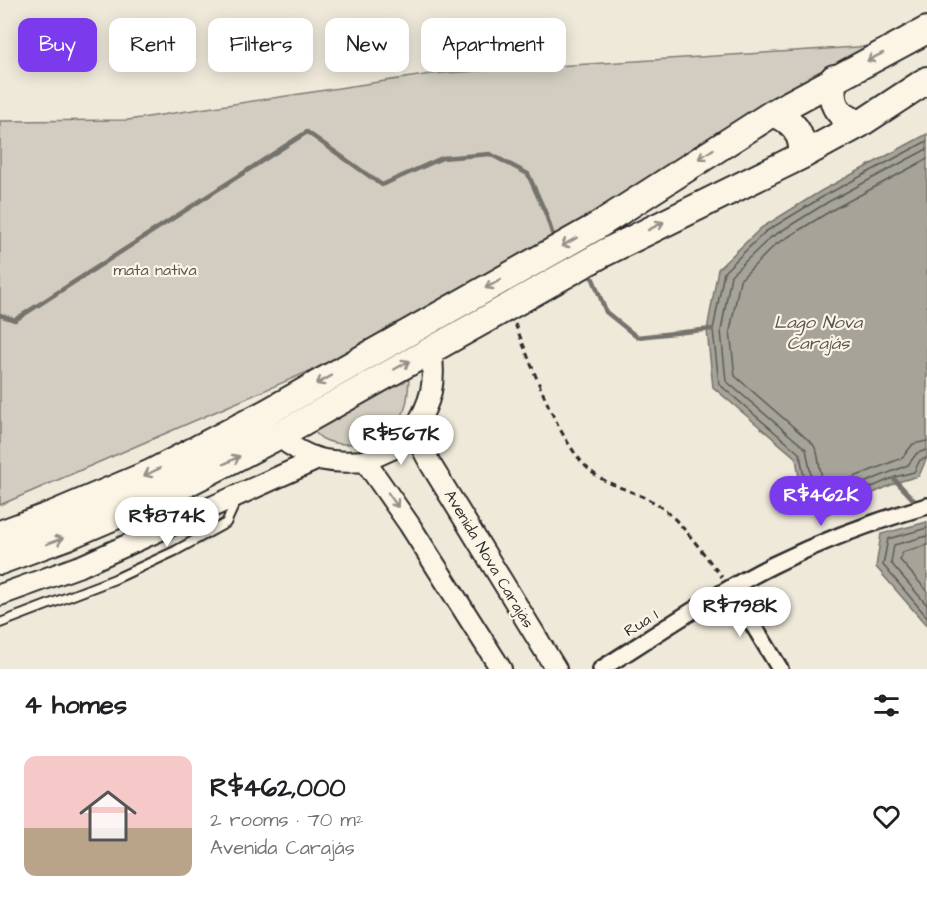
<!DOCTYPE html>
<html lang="en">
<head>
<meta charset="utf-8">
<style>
	body { margin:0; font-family:"Architects Daughter",sans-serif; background:#f6f6f6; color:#202124; height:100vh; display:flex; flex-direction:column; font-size:22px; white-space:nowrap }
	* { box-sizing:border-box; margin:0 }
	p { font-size:20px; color:#757577 }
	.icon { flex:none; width:33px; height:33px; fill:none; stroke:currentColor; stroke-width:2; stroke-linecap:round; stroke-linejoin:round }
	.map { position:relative; height:669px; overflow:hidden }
	.side { display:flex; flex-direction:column; background:#fff; flex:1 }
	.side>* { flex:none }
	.banner { position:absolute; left:18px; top:18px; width:600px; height:54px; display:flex; gap:12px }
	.price { position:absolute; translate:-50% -51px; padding:0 14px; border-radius:21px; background:#fff; color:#222; font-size:20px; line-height:39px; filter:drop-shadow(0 2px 3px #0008) }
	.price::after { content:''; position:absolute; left:50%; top:36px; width:18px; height:14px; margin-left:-9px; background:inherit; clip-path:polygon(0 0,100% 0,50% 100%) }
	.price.active { background:#7c3aed; color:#fff }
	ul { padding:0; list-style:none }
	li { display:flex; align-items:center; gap:18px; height:150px; padding:0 24px }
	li+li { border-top:2px solid #e0e0e0 }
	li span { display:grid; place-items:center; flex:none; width:168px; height:120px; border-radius:12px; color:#555 }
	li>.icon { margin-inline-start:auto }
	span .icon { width:72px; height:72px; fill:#fffc; stroke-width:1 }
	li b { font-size:26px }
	h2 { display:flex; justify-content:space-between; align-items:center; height:72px; padding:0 24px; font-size:26px }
	.chip { padding:0 21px; border-radius:12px; background:#fff; box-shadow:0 3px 15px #0003; font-size:21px; line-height:54px }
	.chip.active { background:#7c3aed; color:#fff }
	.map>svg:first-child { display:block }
	.green { fill:#d2cdc0; stroke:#7e7c76; stroke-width:1.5 }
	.water { fill:#a6a399; stroke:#75736d; stroke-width:1.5 }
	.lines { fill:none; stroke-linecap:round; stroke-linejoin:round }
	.shore { stroke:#5c5b57; stroke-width:1.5 }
	.stream { stroke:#75736d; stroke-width:4.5 }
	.service-casing { stroke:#2b2b2b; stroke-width:12 }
	.minor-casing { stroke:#2b2b2b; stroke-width:20 }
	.tertiary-casing { stroke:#2b2b2b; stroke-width:24 }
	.trunk-casing { stroke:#2b2b2b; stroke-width:30 }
	.path { stroke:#2b2b2b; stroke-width:3; stroke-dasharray:6 4.5; stroke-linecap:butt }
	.service { stroke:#fcf5e5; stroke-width:8 }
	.minor { stroke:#fcf5e5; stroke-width:15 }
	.tertiary { stroke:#fcf5e5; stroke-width:20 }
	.trunk { stroke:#fcf5e5; stroke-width:26 }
	.oneway { stroke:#949088 }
	.labels { text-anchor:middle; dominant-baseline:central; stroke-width:4.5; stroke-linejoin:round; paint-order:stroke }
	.park-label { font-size:16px; fill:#555450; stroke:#fcf5e5 }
	.street-label { font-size:16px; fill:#2b2b2b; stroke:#fcf5e5 }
	.water-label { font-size:18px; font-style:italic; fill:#565552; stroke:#fcf5e5 }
</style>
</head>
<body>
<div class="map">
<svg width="927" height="669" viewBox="0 0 927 669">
	<rect width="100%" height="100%" fill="#efe9da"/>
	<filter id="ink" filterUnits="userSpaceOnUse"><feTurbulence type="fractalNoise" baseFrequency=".0167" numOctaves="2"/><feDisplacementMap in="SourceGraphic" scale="12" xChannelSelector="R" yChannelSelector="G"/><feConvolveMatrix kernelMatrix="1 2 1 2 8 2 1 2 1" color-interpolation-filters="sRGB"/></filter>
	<g filter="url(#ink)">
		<path class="green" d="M889 45 351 353 0 505V121L128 120 431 74Z
			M409 370C409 389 408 414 394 428 379 443 342 449 323 439 318 436 313 430 309 426Z"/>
		<path class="water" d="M927 134V457L919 476 898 482 820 517 802 498 796 458 713 387 707 330 718 269 761 228 821 191Z
			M927 522V626L876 567 881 534Z"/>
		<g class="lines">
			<path class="shore" d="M927 141 824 196 765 232 724 272 713 330 719 384 800 454 807 495 821 509 895 477 914 472 920 460 927 458
				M927 149 828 202 770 238 731 275 721 331 726 381 806 449 814 491 822 500 908 465 917 453 927 450
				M927 159 832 210 775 245 740 280 730 331 735 376 813 444 817 452 824 489 902 458 913 444 927 441
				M927 528 888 539 883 565 927 617
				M927 536 894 545 891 563 927 605
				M927 545 903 552 900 560 927 591"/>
			<path class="stream" d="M587 273 593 279 606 312 637 337 712 329
				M0 315 15 320 307 132 382 185 442 158 490 154 528 174 546 214 555 242
				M894 479 927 514"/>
			<defs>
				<path id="service" d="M0 623 115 579 175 551 226 523 237 499"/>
				<path id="minor" d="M731 588 780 669
					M601 669C657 634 713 595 773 565 822 541 875 521 927 506"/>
				<path id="tertiary" d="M431 348C436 383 432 401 413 431L431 465 556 669
					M278 436C308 460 327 464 365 461L409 524 501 669
					M365 461 394 448 413 431
					M0 595 83 565 318 459"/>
				<path id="trunk" d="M834 78C829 104 836 115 860 124
					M773 113C794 121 802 133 803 155
					M0 534 54 514 151 473 266 413 594 228 773 113 927 30
					M0 561 68 536 164 495 278 436 604 253 803 155 860 124 927 80"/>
			</defs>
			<use href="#service" class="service-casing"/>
			<use href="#minor" class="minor-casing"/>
			<use href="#tertiary" class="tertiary-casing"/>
			<use href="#trunk" class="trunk-casing"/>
			<path class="path" d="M515 324C532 365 559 446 593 473 611 487 636 491 655 503 680 518 703 554 722 577"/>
			<use href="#service" class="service"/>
			<use href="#minor" class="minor"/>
			<use href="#tertiary" class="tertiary"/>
			<use href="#trunk" class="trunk"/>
		</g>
		<defs><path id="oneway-shaft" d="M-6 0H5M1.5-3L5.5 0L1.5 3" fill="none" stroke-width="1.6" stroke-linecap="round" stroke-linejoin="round" transform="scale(1.5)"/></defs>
		<g class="oneway">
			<use href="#oneway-shaft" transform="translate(875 57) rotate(153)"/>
			<use href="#oneway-shaft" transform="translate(706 154) rotate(147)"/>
			<use href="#oneway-shaft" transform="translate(656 226) rotate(-27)"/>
			<use href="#oneway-shaft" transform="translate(569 242) rotate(151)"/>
			<use href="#oneway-shaft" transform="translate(493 284) rotate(151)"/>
			<use href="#oneway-shaft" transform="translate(402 365) rotate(-30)"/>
			<use href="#oneway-shaft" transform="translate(324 380) rotate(151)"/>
			<use href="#oneway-shaft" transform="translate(232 460) rotate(-27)"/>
			<use href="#oneway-shaft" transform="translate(152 472) rotate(154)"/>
			<use href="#oneway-shaft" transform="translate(393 500) rotate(55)"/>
			<use href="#oneway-shaft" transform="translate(55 541) rotate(-20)"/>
		</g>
	</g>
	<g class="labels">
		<g class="park-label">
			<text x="155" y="270">mata nativa</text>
		</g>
		<g class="street-label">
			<text transform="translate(489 559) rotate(59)">Avenida Nova Carajás</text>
			<text transform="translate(641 623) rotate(-32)">Rua 1</text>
		</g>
		<g class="water-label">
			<text x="818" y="322">Lago Nova<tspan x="818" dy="21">Carajás</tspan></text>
		</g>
	</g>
</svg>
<b class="price" style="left:401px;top:466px">R$567K</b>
<b class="price active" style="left:821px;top:527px">R$462K</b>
<b class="price" style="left:167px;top:548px">R$874K</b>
<b class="price" style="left:740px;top:638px">R$798K</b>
<div class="banner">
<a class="chip active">Buy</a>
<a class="chip">Rent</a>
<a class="chip">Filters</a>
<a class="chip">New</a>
<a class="chip">Apartment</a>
</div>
</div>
<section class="side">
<h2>4 homes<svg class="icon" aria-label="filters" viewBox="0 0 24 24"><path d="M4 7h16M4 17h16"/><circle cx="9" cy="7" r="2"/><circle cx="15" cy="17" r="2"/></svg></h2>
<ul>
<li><span style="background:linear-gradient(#f6c9c9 60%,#b9a48a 0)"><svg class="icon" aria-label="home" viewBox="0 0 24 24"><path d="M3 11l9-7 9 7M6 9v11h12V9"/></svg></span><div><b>R$462,000</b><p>2 rooms · 70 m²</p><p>Avenida Carajás</p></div><svg class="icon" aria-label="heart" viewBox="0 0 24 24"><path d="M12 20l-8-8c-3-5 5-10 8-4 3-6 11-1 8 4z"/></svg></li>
</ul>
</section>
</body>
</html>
